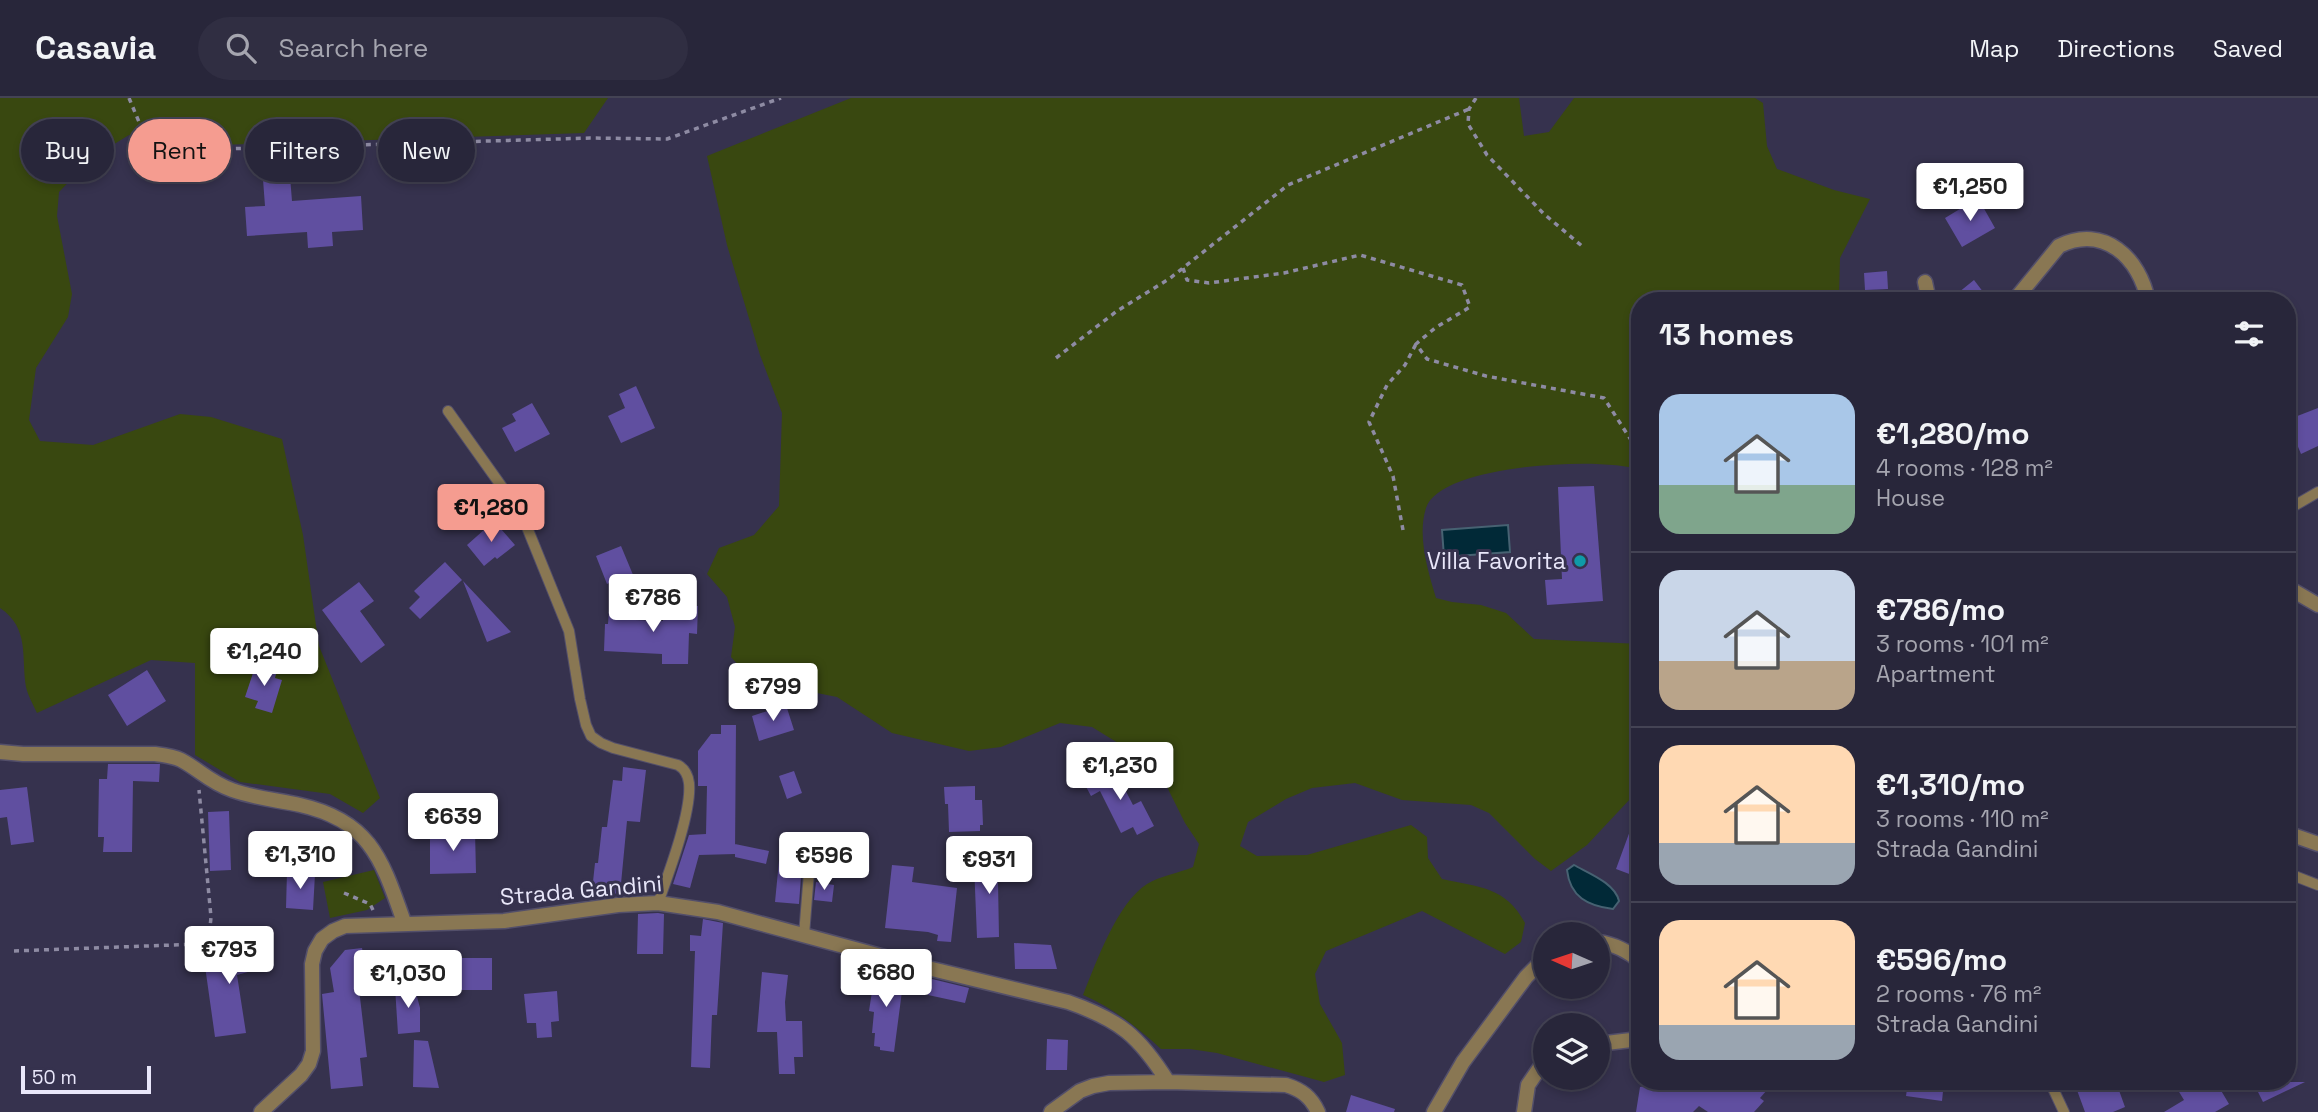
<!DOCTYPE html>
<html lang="en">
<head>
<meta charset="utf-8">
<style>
	body { margin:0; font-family:"Space Grotesk",sans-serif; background:#302e42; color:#f1f3f6; height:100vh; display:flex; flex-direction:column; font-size:26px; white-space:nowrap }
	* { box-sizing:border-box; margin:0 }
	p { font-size:23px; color:#a5a5af }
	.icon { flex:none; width:38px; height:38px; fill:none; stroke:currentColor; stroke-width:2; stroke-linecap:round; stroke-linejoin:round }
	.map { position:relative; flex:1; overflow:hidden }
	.sheet { position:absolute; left:1631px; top:194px; width:665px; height:798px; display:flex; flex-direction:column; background:#28263a; border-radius:28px; box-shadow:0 4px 10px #0003,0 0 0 2px #444354 }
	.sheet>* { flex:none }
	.top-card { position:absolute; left:21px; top:21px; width:665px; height:63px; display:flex; gap:14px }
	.needle { width:46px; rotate:273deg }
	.tools { position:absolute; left:1533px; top:824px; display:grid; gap:14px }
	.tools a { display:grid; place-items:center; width:77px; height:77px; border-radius:50%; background:#28263a; box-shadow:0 4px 10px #0003,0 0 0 2px #444354; font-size:35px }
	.scale { position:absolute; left:21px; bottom:18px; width:130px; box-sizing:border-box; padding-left:7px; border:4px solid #e9e7fa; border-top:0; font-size:19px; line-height:24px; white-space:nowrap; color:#e9e7fa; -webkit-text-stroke:5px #36324e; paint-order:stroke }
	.price { position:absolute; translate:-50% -60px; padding:0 16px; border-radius:7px; background:#fff; color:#222; font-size:23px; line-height:46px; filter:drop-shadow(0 2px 4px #0008) }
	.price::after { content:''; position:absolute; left:50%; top:42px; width:21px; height:16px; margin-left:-10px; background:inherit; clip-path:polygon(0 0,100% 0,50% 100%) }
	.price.current { background:#f59c90; color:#111 }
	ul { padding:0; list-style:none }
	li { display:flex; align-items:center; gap:21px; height:175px; padding:0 28px }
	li+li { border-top:2px solid #444354 }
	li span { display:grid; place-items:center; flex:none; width:196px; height:140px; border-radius:21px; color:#555 }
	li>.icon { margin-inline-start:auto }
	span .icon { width:84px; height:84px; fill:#fffc; stroke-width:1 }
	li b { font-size:30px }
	h2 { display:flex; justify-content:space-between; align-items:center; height:84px; padding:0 28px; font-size:30px }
	.tag { padding:0 24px; border-radius:32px; background:#28263a; box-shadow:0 4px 10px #0003,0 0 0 2px #444354; font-size:24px; line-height:63px }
	.tag.current { background:#f59c90; color:#111 }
	header { display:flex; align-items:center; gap:42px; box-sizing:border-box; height:98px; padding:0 35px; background:#28263a; border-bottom:2px solid #444354 }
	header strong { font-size:33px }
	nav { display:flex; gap:38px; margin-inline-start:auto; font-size:24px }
	.search { width:490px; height:63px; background:#302e42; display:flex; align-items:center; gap:18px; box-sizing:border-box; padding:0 24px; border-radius:38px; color:#a5a5af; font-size:26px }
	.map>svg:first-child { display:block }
	.green { fill:#394810 }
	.water { fill:#012937; stroke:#476272; stroke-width:2 }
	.building { fill:#604fa0 }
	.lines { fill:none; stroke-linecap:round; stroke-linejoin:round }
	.lane-casing { stroke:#534f6a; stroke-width:12 }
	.street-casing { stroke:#534f6a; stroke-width:17 }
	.path { stroke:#8e8ba3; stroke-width:3.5; stroke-dasharray:5 5; stroke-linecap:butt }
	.lane { stroke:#897753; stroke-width:10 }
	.street { stroke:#897753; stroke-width:14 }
	.culture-dot { fill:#0f9aa8; stroke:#36324e; stroke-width:2.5 }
	.labels { text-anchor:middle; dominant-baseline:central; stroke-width:6; stroke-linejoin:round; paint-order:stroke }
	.poi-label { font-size:23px; fill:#e9e7fa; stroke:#36324e; text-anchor:end }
	.street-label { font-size:23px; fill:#e9e7fa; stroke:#36324e }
</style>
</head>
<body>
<header>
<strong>Casavia</strong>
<div class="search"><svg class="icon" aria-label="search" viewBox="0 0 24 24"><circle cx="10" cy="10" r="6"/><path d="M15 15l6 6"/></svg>Search here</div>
<nav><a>Map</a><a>Directions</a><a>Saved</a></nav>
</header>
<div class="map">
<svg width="2318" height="1014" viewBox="0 0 2318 1014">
	<rect width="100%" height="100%" fill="#36324e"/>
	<path class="green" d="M0 0H608L584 35 159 49 151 39 129 37 93 59 59 94 57 118 72 196 68 219 36 270 29 322 40 343 93 347 180 316 211 319 282 341 303 437 319 548 380 700 363 715 330 696 240 684 195 657V565L151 562 37 615C33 606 28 598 26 589 21 559 30 530 0 510Z
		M851 0H1519L1524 38 1549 34 1574 0H1755L1763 5 1767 48 1777 71 1834 92 1870 101 1840 160 1839 199 1842 203H1640V372C1603 358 1440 366 1426 410 1417 438 1428 473 1436 500L1452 504 1481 507 1506 515 1534 541 1640 546V695L1631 700 1587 747 1551 773 1535 761 1489 715 1471 707 1402 702 1355 685 1312 690 1286 701 1248 724 1240 748 1257 758 1307 757 1411 727 1427 739 1428 760 1442 781C1479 789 1506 789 1525 825L1521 844 1505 856 1422 813 1326 853 1315 876 1320 906 1342 945 1345 977 1324 984 1217 955 1190 951H1161C1137 929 1113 910 1083 897 1096 865 1117 805 1147 786 1160 778 1179 775 1193 769L1199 746 1185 725 1157 669 1092 629 1060 625 1001 649 969 653 892 635 837 599 752 582 731 559 735 529 727 499 707 476 719 450 754 437 779 408 782 315 760 257 727 147 707 58Z
		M374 772 385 800 367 812 330 820 323 784Z"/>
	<path class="water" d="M1508 427 1510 454 1444 459 1442 432Z
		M1574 767C1588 775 1615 785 1619 803L1613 811C1588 808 1570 799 1567 772Z"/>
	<path class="building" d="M289 66 292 103 361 98 363 132 332 134 333 148 308 150 307 134 247 138 245 109 265 108 262 68Z
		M1978 100 1995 130 1962 149 1945 120Z
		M1887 173 1888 191 1865 192 1864 175Z
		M1974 182 1990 203H1948Z
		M636 288 655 330 621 345 608 318 625 310 619 296Z
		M532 305 550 336 515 354 502 330 516 323 512 316Z
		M2318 310V348L2301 356 2287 322Z
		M1594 388 1603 503 1547 507 1545 482 1562 481 1558 389Z
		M494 423 515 447 497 461 495 459 484 468 467 447Z
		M621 448 636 484 621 490 618 481 607 486 596 458Z
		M445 464 462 482 420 521 409 510 420 499 414 493Z
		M463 483 511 534 487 544Z
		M359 484 374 503 360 513 385 547 361 565 322 512Z
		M663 507 698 508 697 536 689 535 688 566H662V556L604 553 605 526H608L609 513 635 514V522L663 523Z
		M256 566 277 572 275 580 282 582 272 615 255 610 258 603 245 599Z
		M147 572 166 603 127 628 108 597Z
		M786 607 794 632 759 643 752 618Z
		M721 627H736L735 755V746L769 753 766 766 735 759V756L699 757 690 790 673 786 689 737 706 736 707 688H698V653L711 636H721Z
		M108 666H160L159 684 133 683 132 754H103L104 739H98L99 681H107Z
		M623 669 646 672 640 724 627 723 620 796 592 793 595 765H598L602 729H607L613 682 622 683Z
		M1111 670 1115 678 1117 676 1133 707 1141 703 1154 728 1137 737 1133 729 1121 735 1100 693 1091 698 1083 683Z
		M794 673 802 695 787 701 779 678Z
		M975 688V702H982L983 727H980V733L949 734 948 706H945L944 689Z
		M27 689 34 744 11 747 7 719 0 720V692Z
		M1638 711H1640V780L1616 771Z
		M229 713 231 772 210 773 208 714Z
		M475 733 476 775 430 776V734Z
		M779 763 793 764 797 778 801 779 799 806 775 804Z
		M1012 765V784H998L999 839 977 840 974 766Z
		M892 767 914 769 912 784 957 790 951 844 937 843 938 837 928 834 885 830Z
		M287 774 315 776 313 812 286 810Z
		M816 784 834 787 832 804 814 802Z
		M658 815 664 816 663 856H637L638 816Z
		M703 821 723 825 717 917H712L710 970 691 969 695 853H690V837L701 838Z
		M234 843 235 849 247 847 248 853 259 851 262 870 237 877 246 935 215 939 204 861 221 859 219 845Z
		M1014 845 1051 847 1057 871H1015Z
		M362 850 367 877 362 878 364 890 359 891 367 959 360 960 363 988 331 991 322 896 334 894 330 870 345 852Z
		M441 860H492V892H441Z
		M762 874 788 877 785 904 786 923H802L803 959H794L795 976H779L777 934H757Z
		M875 874 904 878 894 954 880 952V949L874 948 875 935H872L874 914 869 913Z
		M932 881 969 890 965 905 928 897Z
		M414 887 420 910V934L398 936 395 889Z
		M557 893 559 923 551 924 552 939 537 940 536 925H527L524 896Z
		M1047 941 1068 942 1067 972H1046Z
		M414 942 428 943 439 990 413 989Z
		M1669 984H1774L1760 1000 1764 1003 1754 1014H1708L1699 1008 1693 1014H1636L1640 989Z
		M1908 984H1944L1942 1003 1906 998Z
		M2074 984H2116L2125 1009 2113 1014H2085Z
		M2173 984H2216L2229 1006 2215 1014H2164L2184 1002Z
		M2253 984H2305L2263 1004Z
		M1351 997 1395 1011 1394 1014H1346Z"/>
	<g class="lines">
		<defs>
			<path id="lane" d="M448 313 522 417 569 533 580 601 586 627 591 638 601 645 613 650 678 667C685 671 688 677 689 685 692 714 668 777 658 805
				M2287 412 2318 394
				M2287 775 2318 787
				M804 837 810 762
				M2050 984 2064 1014"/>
			<path id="street" d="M1925 184 1929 203
				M2014 203 2059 148C2104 126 2140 160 2148 203
				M2287 489 2318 507
				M0 654 23 656H155C163 657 173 658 181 662 200 672 209 684 232 692 254 700 277 702 300 707 371 723 382 762 404 824
				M2287 735 2318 746
				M1598 844C1613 846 1629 853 1640 864
				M1598 946 1631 942 1640 937
				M261 1014 301 977 309 966 313 953 312 866 315 853 322 841 333 833 345 828 504 823 618 807 658 805 718 814 903 864 1068 904C1120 922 1139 938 1168 984
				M1051 1014 1080 993 1093 988 1109 985 1168 984 1286 987C1302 992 1311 999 1318 1014
				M1434 1014 1463 964 1526 879 1545 860
				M1524 1014 1528 987 1545 962"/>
		</defs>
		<use href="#lane" class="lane-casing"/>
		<use href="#street" class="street-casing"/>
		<path class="path" d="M129 0 147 43 156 53 590 40 667 41 781 0
			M1476 0 1469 11 1468 26 1487 57 1544 116 1582 148
			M1183 170 1187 182 1209 185 1284 175 1360 157 1462 187 1470 209 1435 230 1416 246 1427 261 1486 278 1604 300 1640 356
			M1056 260 1117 213 1169 181 1288 87 1469 11
			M1403 432 1393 378 1369 324 1387 287 1405 267 1416 246
			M344 795 370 806 373 812
			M14 853 199 846C209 840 210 831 211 819L199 692"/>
		<use href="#lane" class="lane"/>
		<use href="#street" class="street"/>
	</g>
	<circle class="culture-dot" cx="1580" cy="463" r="7"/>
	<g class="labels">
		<g class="poi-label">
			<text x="1566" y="463">Villa Favorita</text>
		</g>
		<g class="street-label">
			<text transform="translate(581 792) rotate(-5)">Strada Gandini</text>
		</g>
	</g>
</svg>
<div class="tools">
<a><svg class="needle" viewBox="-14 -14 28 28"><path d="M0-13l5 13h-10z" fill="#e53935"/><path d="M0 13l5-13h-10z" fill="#a5a5af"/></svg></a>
<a><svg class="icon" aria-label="layers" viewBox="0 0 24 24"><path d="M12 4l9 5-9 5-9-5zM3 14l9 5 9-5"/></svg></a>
</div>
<div class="scale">50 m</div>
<b class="price" style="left:1970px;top:125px">€1,250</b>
<b class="price current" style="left:491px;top:446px">€1,280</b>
<b class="price" style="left:653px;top:536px">€786</b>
<b class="price" style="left:264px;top:590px">€1,240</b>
<b class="price" style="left:773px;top:625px">€799</b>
<b class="price" style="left:1120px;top:704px">€1,230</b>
<b class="price" style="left:453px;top:755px">€639</b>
<b class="price" style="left:300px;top:793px">€1,310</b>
<b class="price" style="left:824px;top:794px">€596</b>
<b class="price" style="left:989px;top:798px">€931</b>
<b class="price" style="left:229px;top:888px">€793</b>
<b class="price" style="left:886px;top:911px">€680</b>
<b class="price" style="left:408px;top:912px">€1,030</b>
<div class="top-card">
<a class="tag">Buy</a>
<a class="tag current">Rent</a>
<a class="tag">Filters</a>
<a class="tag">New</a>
</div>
<section class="sheet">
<h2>13 homes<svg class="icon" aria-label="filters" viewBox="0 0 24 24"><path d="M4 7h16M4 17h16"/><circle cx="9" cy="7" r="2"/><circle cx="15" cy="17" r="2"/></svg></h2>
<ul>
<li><span style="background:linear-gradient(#a9c7e8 65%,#7fa58c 0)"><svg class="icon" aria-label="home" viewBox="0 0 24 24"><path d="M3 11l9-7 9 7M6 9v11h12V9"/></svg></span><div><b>€1,280/mo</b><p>4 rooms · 128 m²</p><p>House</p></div></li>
<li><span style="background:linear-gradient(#c9d6e8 65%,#b9a48a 0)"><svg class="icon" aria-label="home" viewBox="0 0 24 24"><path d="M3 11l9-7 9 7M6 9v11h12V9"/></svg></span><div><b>€786/mo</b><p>3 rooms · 101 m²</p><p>Apartment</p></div></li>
<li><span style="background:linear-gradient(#ffd9b3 70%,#9aa5b1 0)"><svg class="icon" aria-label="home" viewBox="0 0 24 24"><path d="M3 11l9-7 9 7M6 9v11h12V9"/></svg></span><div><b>€1,310/mo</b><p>3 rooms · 110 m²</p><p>Strada Gandini</p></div></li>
<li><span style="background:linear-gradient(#ffd9b3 75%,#9aa5b1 0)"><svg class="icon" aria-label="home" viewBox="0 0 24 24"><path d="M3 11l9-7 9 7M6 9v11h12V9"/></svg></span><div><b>€596/mo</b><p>2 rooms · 76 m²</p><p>Strada Gandini</p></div></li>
</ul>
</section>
</div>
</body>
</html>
